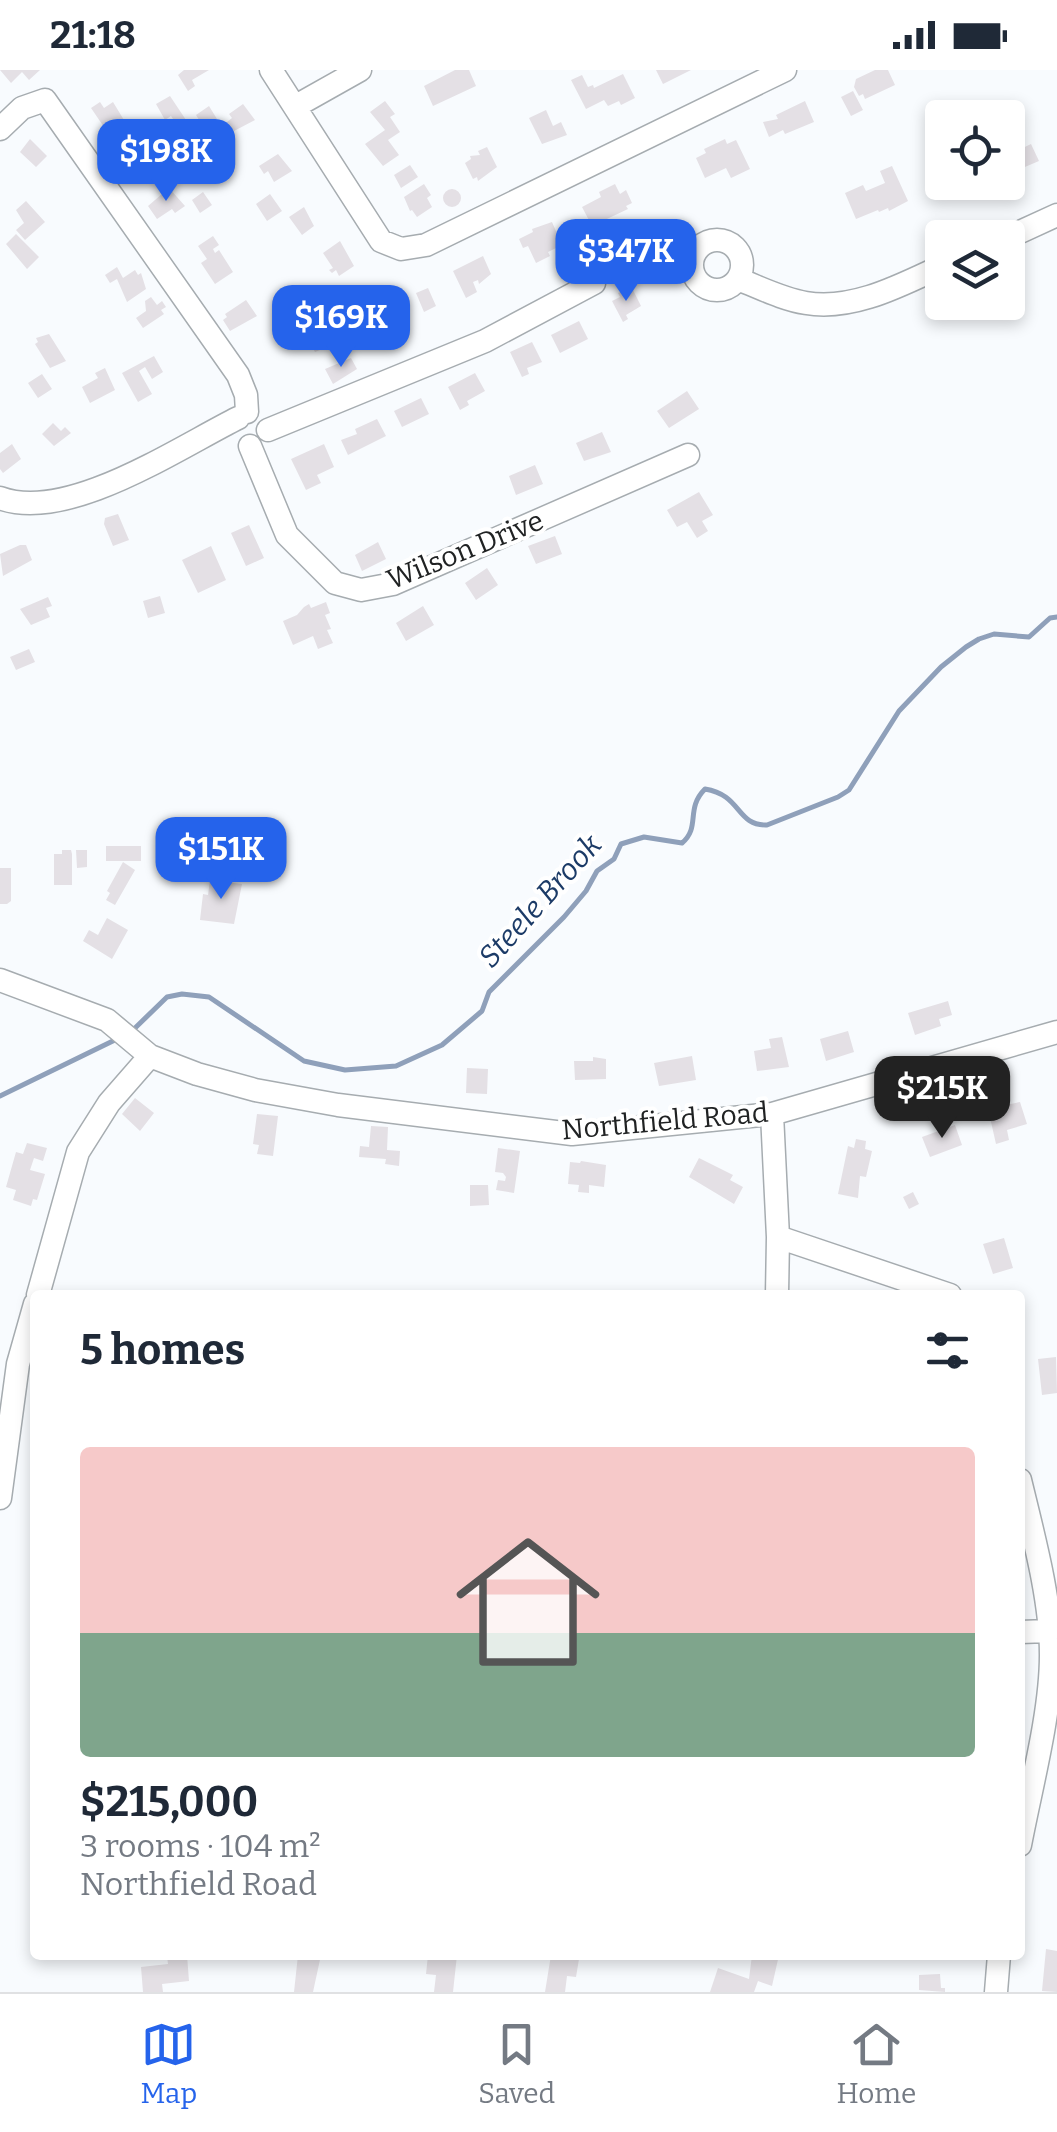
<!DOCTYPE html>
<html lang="en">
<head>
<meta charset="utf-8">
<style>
	body { margin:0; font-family:Bitter,serif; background:#f2f2f3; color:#1f2937; height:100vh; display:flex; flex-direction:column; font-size:38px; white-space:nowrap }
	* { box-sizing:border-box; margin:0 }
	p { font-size:32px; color:#747a83 }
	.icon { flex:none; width:55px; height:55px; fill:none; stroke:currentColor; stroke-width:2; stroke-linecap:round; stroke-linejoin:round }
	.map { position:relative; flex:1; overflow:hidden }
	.details { position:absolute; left:30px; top:1220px; width:995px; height:670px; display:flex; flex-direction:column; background:#fff; border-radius:10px; box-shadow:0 5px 15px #0003 }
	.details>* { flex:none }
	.fabs { position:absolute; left:925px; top:30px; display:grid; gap:20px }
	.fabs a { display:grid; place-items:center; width:100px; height:100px; border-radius:10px; background:#fff; box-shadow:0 5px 15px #0003; font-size:50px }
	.price { position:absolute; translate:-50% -85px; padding:0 22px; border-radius:20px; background:#2563eb; color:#fff; font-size:32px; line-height:65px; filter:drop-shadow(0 2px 5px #0008) }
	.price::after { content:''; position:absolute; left:50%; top:60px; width:30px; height:22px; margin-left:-15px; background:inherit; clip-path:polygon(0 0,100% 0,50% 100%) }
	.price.current { background:#222; color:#fff }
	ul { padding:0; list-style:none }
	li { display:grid; align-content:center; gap:20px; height:530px; padding:0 50px }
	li+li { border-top:2px solid #e0e1e3 }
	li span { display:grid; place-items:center; height:310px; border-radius:10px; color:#555 }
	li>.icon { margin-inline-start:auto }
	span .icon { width:180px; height:180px; fill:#fffc; stroke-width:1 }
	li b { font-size:42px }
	h2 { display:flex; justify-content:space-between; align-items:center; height:120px; padding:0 50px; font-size:42px }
	.status { display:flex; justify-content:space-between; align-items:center; height:70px; padding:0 50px; background:#fff; direction:ltr }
	.status svg { height:28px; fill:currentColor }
	.dock { display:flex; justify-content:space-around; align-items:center; height:140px; border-top:2px solid #e0e1e3; background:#fff; font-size:28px; color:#747a83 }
	.dock a { display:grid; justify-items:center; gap:5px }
	.dock .current { color:#2563eb }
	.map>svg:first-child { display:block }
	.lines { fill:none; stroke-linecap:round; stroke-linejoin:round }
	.stream { stroke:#8fa0ba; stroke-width:5 }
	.building { fill:#e4e0e5 }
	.minor-casing { stroke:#a6acb0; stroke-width:25 }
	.minor { stroke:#fff; stroke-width:22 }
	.labels { text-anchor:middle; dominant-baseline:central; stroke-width:8; stroke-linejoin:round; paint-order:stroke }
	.street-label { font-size:28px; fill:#202223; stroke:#fff }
	.water-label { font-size:30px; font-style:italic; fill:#1c3b67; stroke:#fff }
</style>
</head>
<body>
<div class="status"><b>21:18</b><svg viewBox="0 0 49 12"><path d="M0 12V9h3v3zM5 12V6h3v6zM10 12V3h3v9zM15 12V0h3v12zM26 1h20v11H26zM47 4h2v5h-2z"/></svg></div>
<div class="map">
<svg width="1057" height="1922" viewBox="0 0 1057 1922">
	<rect width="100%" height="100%" fill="#f8fbfe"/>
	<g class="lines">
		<path class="stream" d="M133 960 167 927 182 924 209 927 304 991 345 1000 396 996 442 975 482 941 489 922 564 847 586 821 597 801 614 789 621 774 644 767 682 773C701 757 685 739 705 719 742 725 736 756 767 755L838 727 849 720 899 641 941 597 966 577 979 569 994 564 1029 567 1050 548 1057 547
			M0 1026 119 968"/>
	</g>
	<path class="building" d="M0 0H40L29 10 22 2 11 13Z
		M184 0H209L192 10 195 16 188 21 178 5Z
		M455 0H469L476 16 433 36 424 16Z
		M656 0H691L663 14Z
		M875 0H888L895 15 865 29 863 24 859 26 854 17 856 9Z
		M623 4 635 28 621 35 619 31 608 36 604 30 586 39 571 10 582 5 588 17 593 15 594 18Z
		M853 21 863 40 851 46 841 27Z
		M170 26 186 50 177 55 171 46 165 50 156 34Z
		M385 31 395 44 390 47 400 62 388 70 399 85 383 96 365 74 385 60 370 42Z
		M805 31 814 52 785 64 783 60 769 67 763 52 778 49 776 45Z
		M100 32 104 38 113 32 127 55 131 52 137 61 110 78 101 63 106 60 91 38Z
		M243 34 255 50 234 61 227 52 232 48 229 44Z
		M209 36 217 49 204 58 196 45Z
		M546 40 553 56 561 52 567 65 542 74 529 48Z
		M30 69 47 86 36 97 20 82Z
		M725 69 727 74 736 70 750 99 731 108 726 98 705 108 696 88 706 83 704 79Z
		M1031 74 1039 91 1008 104V85Z
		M487 77 497 97 478 111 477 107 473 109 465 93 471 89 470 86 480 85 478 81Z
		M278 84 292 101 274 112 268 101 264 104 259 96Z
		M410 95 418 107 401 118 394 105Z
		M892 96 908 131 889 141 888 138 879 142 878 140 856 149 845 123 863 115 866 121 885 113 880 101Z
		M424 114 431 125 427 128 432 137 417 147 412 140 410 141 404 127Z
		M615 114 620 124 626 120 632 133 626 136 628 139 592 156 582 137 601 127 599 122Z
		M169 118 185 136 175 143 172 139 157 149 148 136Z
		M443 128a9 9 0 1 1 18 0a9 9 0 1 1-18 0Z
		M203 122 212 135 200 143 192 130Z
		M270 124 282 141 267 151 256 134Z
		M26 131 45 152 25 170 16 160 24 153 16 140Z
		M304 137 314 156 302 165 289 147Z
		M552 152 562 175 548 182 550 186 536 193 528 176 523 178 519 169 533 162 532 159Z
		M16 164 39 187 27 199 6 174Z
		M213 166 219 175 213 179 215 183 219 180 233 202 215 214 201 193 207 189 198 176Z
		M340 171 354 196 339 206 336 200 332 203 329 200 333 198 323 183Z
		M483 186 491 204 479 214 478 210 473 212 477 222 466 228 453 201Z
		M117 197 123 208 135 200 138 205 141 203 146 219 127 232 117 209 110 213 105 205Z
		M428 218 436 236 424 242 416 223Z
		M633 220 641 236 626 245 628 249 623 252 612 231 620 227 618 223 623 221 625 224Z
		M151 227 157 235 162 231 166 237 161 240 164 244 143 258 136 248 146 241 145 231Z
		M246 230 257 246 230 261 223 250 227 247 225 244Z
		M579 251 588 269 560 283 551 265Z
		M334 255 338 263 333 266 337 273 315 282 308 269Z
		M49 264 66 291 50 298 35 274 38 272 36 268Z
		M532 272 542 292 527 298 529 304 522 307 510 282Z
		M154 286 163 302 152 309 145 297 139 301 152 324 138 332 122 303Z
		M351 288 357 299 333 314 325 299Z
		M105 298 115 320 90 333 82 317 98 308 95 303Z
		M475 303 485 321 467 331 469 335 460 340 448 317Z
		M42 304 52 319 38 328 28 313Z
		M687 321 699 339 669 358 657 341Z
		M421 328 429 344 402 357 394 341Z
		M377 349 386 366 348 385 341 370 357 364 355 359Z
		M53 353 61 361 65 357 71 363 54 376 42 364Z
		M602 362 611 382 584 391 576 373Z
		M12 374 21 389 3 403 0 399V383Z
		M324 374 334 397 317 405 321 413 306 420 291 389Z
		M535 395 543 414 516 425 509 406Z
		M699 422 713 445 702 451 708 461 697 468 687 452 677 457 667 440Z
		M118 444 129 470 113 476 104 454 105 448Z
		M249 455 264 488 246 496 231 463Z
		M555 466 562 484 536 494 528 476Z
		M378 472 386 489 362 501 355 485Z
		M20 475H26L32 490 3 506 0 484Z
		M211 476 226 510 198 523 182 490Z
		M487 498 498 515 476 530 465 513Z
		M160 526 165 543 148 548 143 531Z
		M48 527 52 536 46 538 50 547 31 555 20 539Z
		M326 532 330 543 325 545 331 559 327 560 333 573 318 579 313 566 293 575 283 551 297 545 304 537 309 534 311 538Z
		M423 536 434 555 406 571 396 553Z
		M29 579 35 592 16 600 10 587Z
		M106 776H141V791H106Z
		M62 780H71L72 784V815H54V784H62Z
		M76 780H87V797L77 798Z
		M123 792 135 800 115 835 106 830 110 823 107 821Z
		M0 798H11V831L7 834H0Z
		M210 810 242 814 234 854 200 850 203 824 208 825Z
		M107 848 128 860 112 889 83 871 89 860 98 865Z
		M948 931 952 945 939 949 941 956 915 965 908 943Z
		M848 961 854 982 826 991 820 969Z
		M782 967 789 997 757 1001 754 981 771 978 769 969Z
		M692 986 696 1010 659 1016 654 993Z
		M593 987 606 989V1009L575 1010 574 991H593Z
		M467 998 488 999 487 1024 466 1023Z
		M135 1028 154 1043 140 1061 122 1044Z
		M1020 1032 1027 1054 1007 1060 1009 1070 996 1074 989 1043 997 1040 996 1037Z
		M257 1044 278 1046 273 1086 257 1084 259 1075 253 1074Z
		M955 1055 962 1075 930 1087 922 1067Z
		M371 1056 388 1057 387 1080 400 1081 399 1096 385 1094 386 1089 359 1087 360 1076 369 1077Z
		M856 1069 866 1071 865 1079 872 1081 866 1107 860 1106 858 1128 838 1124 848 1076 854 1078Z
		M27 1073 47 1078 43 1091 34 1088 30 1100 45 1104 37 1130 33 1129 31 1136 13 1130 16 1120 6 1117 16 1082 23 1084Z
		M498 1078 520 1081 514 1123 496 1120 498 1110 505 1111 506 1107 503 1103 495 1102Z
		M699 1088 733 1105 730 1110 743 1117 734 1134 689 1107Z
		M581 1091 606 1095 604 1117 589 1115V1123L578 1122 579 1115 568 1114 570 1092 580 1093Z
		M470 1115H488L489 1135 470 1136Z
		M913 1122 919 1134 909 1139 903 1127Z
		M1004 1168 1013 1198 993 1204 983 1174Z
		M1056 1287 1057 1323 1042 1325 1038 1289Z
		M1046 1879 1057 1881V1922L1042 1921Z
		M187 1885 189 1911 162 1914 163 1922H143L141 1897 168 1894 167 1886Z
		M298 1885H321L313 1922H294Z
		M428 1885H457L453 1922H434L436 1905 426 1904Z
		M551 1885 579 1889 576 1907 567 1906 565 1922H545Z
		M752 1885H779L772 1916 758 1911 754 1922H710L718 1898 749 1909Z
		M940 1904 941 1918H945V1922L919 1920V1905Z"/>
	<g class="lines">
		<defs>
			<path id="minor" d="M271 0 381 171 401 179 426 175 785 0
				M296 36 360 0
				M0 59 22 38 45 30 238 305 246 325 247 342
				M1007 168 1057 145
				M692 195a25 25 0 1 1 50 0a25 25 0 1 1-50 0Z
				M738 209C761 218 782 229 806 233 853 241 901 215 942 196
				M268 360 485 271 594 213
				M250 376 287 465 335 513 361 520 393 514 688 385
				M0 428C67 453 176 379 238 348
				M0 910 107 950 150 986 197 1004 255 1020 338 1035 572 1064 772 1044 1057 962
				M772 1044 778 1167 777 1225
				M778 1167 950 1225
				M38 1225 78 1082 109 1033 150 986
				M1020 1410C1033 1464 1051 1529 1051 1585 1051 1643 1031 1717 1020 1775
				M0 1428 18 1294 35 1234
				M1020 1562 1049 1561
				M996 1922 999 1885"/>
		</defs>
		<use href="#minor" class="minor-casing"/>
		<use href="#minor" class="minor"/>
	</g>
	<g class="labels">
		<g class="street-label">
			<text transform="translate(465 480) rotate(-22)">Wilson Drive</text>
			<text transform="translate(665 1051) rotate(-5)">Northfield Road</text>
		</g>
		<g class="water-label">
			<text transform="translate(540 831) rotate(-48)">Steele Brook</text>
		</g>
	</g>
</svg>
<div class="fabs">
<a><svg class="icon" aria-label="locate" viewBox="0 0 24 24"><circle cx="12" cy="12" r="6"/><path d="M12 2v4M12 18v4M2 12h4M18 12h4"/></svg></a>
<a><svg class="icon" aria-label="layers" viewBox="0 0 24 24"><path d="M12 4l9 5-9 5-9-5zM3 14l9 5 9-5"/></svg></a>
</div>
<b class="price" style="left:166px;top:134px">$198K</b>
<b class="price" style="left:626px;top:234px">$347K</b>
<b class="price" style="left:341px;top:300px">$169K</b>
<b class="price" style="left:221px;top:832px">$151K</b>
<b class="price current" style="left:942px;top:1071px">$215K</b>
<section class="details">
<h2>5 homes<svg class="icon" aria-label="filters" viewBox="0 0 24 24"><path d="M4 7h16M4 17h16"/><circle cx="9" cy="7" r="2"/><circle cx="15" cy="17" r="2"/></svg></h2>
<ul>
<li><span style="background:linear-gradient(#f6c9c9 60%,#7fa58c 0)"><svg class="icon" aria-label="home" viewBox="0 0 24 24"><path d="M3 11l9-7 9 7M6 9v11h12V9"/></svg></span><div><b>$215,000</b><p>3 rooms · 104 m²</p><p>Northfield Road</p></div></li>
</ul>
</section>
</div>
<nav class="dock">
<a class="current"><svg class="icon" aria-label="map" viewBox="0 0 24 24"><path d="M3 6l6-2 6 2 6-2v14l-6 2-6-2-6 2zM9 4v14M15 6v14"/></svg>Map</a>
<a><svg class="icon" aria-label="saved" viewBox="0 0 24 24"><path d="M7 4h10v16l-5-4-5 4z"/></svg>Saved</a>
<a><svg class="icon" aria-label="home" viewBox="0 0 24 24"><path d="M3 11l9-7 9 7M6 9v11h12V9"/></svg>Home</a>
</nav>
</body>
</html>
